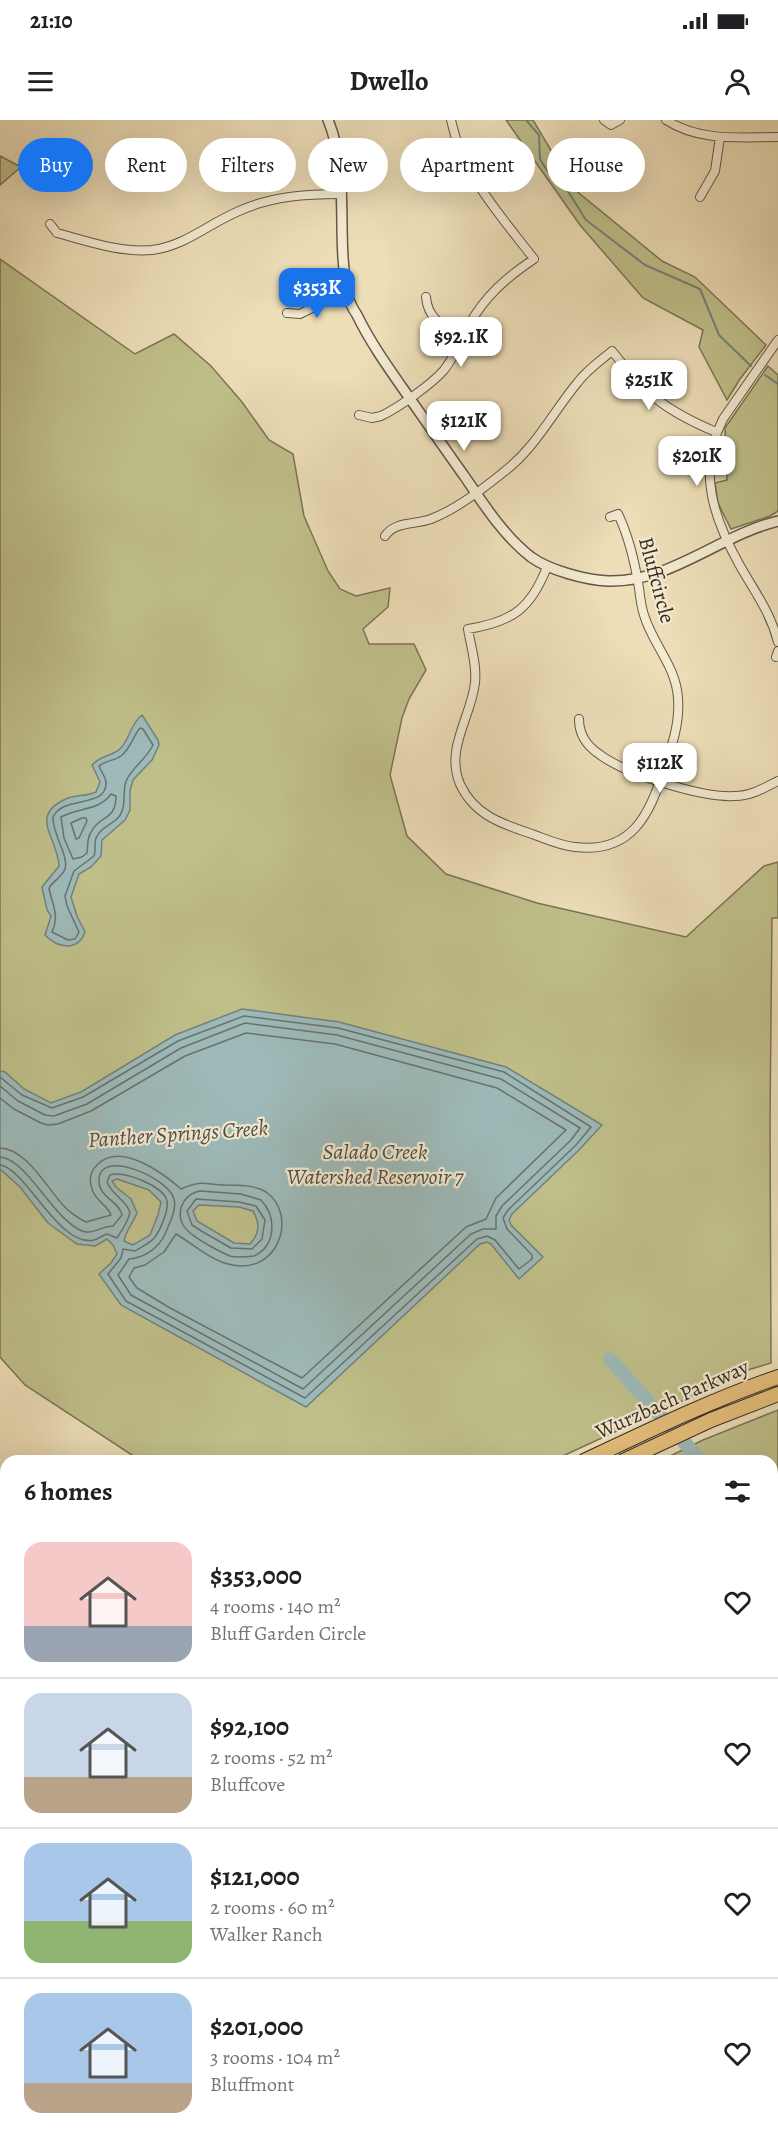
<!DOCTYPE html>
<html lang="en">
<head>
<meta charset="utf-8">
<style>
	body { margin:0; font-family:Alegreya,serif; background:#f6f6f6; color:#202124; height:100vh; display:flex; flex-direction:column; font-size:22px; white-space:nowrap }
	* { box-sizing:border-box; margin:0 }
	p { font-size:20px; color:#757577 }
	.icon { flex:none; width:33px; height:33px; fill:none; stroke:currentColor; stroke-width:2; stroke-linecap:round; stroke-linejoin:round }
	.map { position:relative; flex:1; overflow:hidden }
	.drawer { position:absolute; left:0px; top:1335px; width:778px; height:684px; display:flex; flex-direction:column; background:#fff; border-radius:18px 18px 0 0; box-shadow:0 6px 24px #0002 }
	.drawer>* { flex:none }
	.hud { position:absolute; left:18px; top:18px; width:742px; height:54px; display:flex; gap:12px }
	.price { position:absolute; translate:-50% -51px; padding:0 14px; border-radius:12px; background:#fff; color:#222; font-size:20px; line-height:39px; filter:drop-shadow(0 2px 3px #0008) }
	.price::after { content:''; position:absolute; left:50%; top:36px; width:18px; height:14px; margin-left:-9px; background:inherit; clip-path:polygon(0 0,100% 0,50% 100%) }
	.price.selected { background:#1a73e8; color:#fff }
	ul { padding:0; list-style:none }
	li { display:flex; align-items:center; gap:18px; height:150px; padding:0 24px }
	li+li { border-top:2px solid #e0e0e0 }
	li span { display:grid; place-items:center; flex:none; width:168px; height:120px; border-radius:18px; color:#555 }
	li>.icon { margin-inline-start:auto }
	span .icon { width:72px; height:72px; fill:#fffc; stroke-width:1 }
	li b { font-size:26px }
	h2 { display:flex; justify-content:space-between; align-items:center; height:72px; padding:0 24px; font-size:26px }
	.chip { padding:0 21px; border-radius:27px; background:#fff; box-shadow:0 6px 24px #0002; font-size:21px; line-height:54px }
	.chip.selected { background:#1a73e8; color:#fff }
	.status { display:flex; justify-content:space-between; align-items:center; height:42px; padding:0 30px; background:#fff; direction:ltr }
	.status svg { height:16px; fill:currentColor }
	header { display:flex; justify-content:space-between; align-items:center; height:78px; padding:0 24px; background:#fff; font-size:27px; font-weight:700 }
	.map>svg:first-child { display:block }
	.green { fill:#bfbf8a; stroke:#7b7556; stroke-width:1.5 }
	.water { fill:#9dbab9; stroke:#74817d; stroke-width:1.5; fill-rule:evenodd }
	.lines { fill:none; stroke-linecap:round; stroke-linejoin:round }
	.shore { stroke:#6a726e; stroke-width:1.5 }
	.stream { stroke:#74817d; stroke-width:2 }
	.river { stroke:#9dbab9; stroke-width:14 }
	.minor-casing { stroke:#645848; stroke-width:10 }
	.tertiary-casing { stroke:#645848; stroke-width:12 }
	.motorway-casing { stroke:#372b23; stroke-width:16 }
	.minor { stroke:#f3ead1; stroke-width:8 }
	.tertiary { stroke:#f3ead1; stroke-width:9 }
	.motorway { stroke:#e6bf7c; stroke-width:14 }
	.labels { text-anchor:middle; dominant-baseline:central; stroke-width:4.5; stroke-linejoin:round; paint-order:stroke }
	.street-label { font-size:21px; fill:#372b23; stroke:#f3ead1 }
	.water-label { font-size:22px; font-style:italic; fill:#504f48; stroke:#f3ead1 }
</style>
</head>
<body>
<div class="status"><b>21:10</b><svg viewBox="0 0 49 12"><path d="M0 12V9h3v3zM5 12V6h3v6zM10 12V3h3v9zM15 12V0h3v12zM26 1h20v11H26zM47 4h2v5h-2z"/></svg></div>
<header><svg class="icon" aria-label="menu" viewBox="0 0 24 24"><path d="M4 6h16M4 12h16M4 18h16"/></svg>Dwello<svg class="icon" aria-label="person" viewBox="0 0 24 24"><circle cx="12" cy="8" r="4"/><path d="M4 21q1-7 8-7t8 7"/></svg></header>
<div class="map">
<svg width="778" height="2019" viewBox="0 0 778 2019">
	<rect width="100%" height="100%" fill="#eddeb8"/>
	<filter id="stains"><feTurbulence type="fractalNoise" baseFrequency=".00333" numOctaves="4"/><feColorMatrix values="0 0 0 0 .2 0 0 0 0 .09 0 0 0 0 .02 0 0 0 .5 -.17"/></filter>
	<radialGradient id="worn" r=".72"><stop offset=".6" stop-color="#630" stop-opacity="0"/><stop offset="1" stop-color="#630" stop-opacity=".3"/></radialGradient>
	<path class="green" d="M506 0H533L574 69 662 141 695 157 766 225 740 259 727 280 699 227 703 210 643 178 580 105Z
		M0 36 21 47 0 65Z
		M0 139 135 234 174 214 211 246 242 282 269 320 293 334 304 396 328 451 340 469 356 476 390 468 388 487 363 509 369 524H414L426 550 409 579 402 598 390 655 407 716 446 754 537 783 686 817 764 746 778 742V798H772L770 1000 771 1243 751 1249 552 1341H141L25 1265 0 1237Z
		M768 246 778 255V391L770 396 731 409 718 383 715 363 727 360 725 308Z
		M778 1290V1391L773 1390 772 1341H660L703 1320Z
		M772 1403 778 1404V1528L773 1529Z
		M778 1652V1762L772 1756 773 1655Z
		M778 1825V2019H756L759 2013H772V1831Z
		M584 2013H662L653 2019H583Z"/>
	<path class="water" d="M142 595 158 620 159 625 152 640 133 660 130 671V690L125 700 102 720 101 736 91 747 79 754 71 777 77 796 85 812C78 832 57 828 45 815L51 796 47 790 42 767 59 746C58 718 27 695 68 678 77 675 88 676 96 672L100 662 92 645C102 634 112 637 121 628 130 618 131 603 142 595Z
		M242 889 339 902 506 947 602 1005 580 1029 512 1094 509 1100 511 1105 543 1137 519 1159 491 1124 487 1122 480 1124 306 1287 121 1185 99 1154 111 1143 117 1134 113 1125 107 1119 95 1126 77 1124 48 1103 20 1067 0 1049V951L5 952 24 969 51 983 81 972 175 915ZM117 1059 149 1070 161 1082 158 1095 150 1115 133 1125 124 1121C126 1110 133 1103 137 1093L131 1079 116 1067 112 1061ZM199 1085 239 1087 253 1091C260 1103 260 1113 250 1124L234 1123 197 1101 193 1091Z"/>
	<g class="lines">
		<path class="shore" d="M140 608 143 609 153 625C147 638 134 646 127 659 122 669 126 681 122 691 118 704 101 705 96 718 94 723 96 731 94 736L74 751 65 776 67 786 79 812 75 819 68 820 52 812C60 795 52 785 49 768 53 761 62 757 65 749 69 735 52 714 53 697 63 675 106 689 106 663 106 657 101 652 99 646 106 640 114 641 121 636 131 628 133 616 140 608Z
			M111 674 116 676C116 702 99 694 90 714 87 719 88 727 87 733L82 737 73 739 64 718 61 697C79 687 99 691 111 674Z
			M82 698H86L87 701 79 718 76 719 71 703Z
			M0 957 22 975 52 988 83 977 178 921 244 896 338 908 504 952 591 1007 576 1025 508 1090 503 1098 507 1109 532 1135V1139L519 1149 495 1120 487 1116 477 1119 305 1278 126 1181 108 1154 121 1138 123 1129 135 1131C141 1127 151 1123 155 1117 160 1110 169 1091 167 1081 164 1066 123 1050 110 1055L107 1062C112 1075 125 1079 130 1092 129 1099 121 1112 117 1118L107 1114C103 1115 98 1119 94 1120 59 1128 26 1048 0 1045
			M0 966 18 981 45 995 54 996 87 984 181 928 245 903 337 915 501 959 580 1008 571 1020 502 1086 496 1096V1109H483L471 1114 303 1269 131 1175 118 1155 129 1139C144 1138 159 1128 165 1114 169 1104 177 1090 174 1079 169 1058 97 1026 99 1062 100 1078 119 1081 122 1095L113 1106C102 1106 92 1115 82 1111 53 1099 27 1039 0 1037
			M0 978 14 989 41 1003 48 1005 58 1004 91 991 185 936 246 913 335 924 497 968 566 1010 496 1078 486 1099 466 1107 302 1258 170 1188 137 1168 129 1157 134 1148 145 1145 164 1132 176 1114C192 1123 209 1139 228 1144 278 1158 299 1095 266 1072 255 1065 238 1065 225 1065 203 1064 202 1060 181 1069 163 1053 121 1022 98 1044 92 1049 89 1057 91 1065 93 1080 107 1084 111 1095L86 1102C78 1098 69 1092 63 1085 46 1067 27 1029 0 1028
			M200 1071 241 1074 261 1080C277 1097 276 1126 254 1136 246 1137 237 1138 230 1136 220 1132 196 1119 188 1111 173 1098 181 1074 200 1071Z
			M196 1079 239 1082 256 1086 265 1100 262 1119 252 1129 231 1128 203 1112 192 1105 187 1091Z"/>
		<path class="stream" d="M526 0 539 15 540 39 546 49 566 68 586 100 645 145 700 169 719 215 751 246
			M765 255 778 264
			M772 1887 778 1883
			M467 2013 491 2019
			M626 2019 634 2013"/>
		<path class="river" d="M610 1239 701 1341
			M772 1378H778"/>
		<defs>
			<path id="minor" d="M604 0 611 5 620 0
				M666 0C700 22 740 17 778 17
				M414 57C431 54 446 43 464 39
				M700 77 715 51 720 17
				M50 104 57 113C87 121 120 133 152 130 185 126 208 104 239 91 272 76 306 74 342 74
				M426 177C428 201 445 206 463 216
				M287 193 300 194 326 181 348 178
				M778 220 723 299C697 350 713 397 739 444 754 471 770 491 778 522
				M359 295 372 298 381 296C398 288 432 264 444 250 455 236 461 220 469 205 485 176 507 157 534 139 501 96 462 54 451 0
				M385 416C395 401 415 405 431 399 457 389 483 369 505 351 536 327 553 292 578 262 587 250 600 241 612 231 647 275 664 290 716 312
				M547 447C531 488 513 502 468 509 471 527 477 545 475 563 471 597 445 629 460 664 474 695 502 704 532 714 546 719 561 726 575 727 632 734 650 694 664 649 672 626 680 603 678 578 676 546 653 525 644 495 641 486 640 477 639 468 635 443 629 417 618 394L610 397
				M776 537 778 531
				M579 599C579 614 587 626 599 634 625 654 702 678 735 676 751 676 764 668 778 661
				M0 1525 6 1531
				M772 1607 778 1604
				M0 1632 6 1653
				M0 1694 6 1676
				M575 2019 576 2013"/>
			<path id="tertiary" d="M328 0C351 55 335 117 348 175 349 182 353 189 357 195 372 226 393 254 413 283 430 307 447 332 465 357 484 385 504 416 531 437 549 450 585 460 608 461 670 463 720 415 778 401
				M103 2019 108 2013"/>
			<path id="motorway" d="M584 1341C648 1311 711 1280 778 1257
				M623 1341 711 1300 778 1274
				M0 1843 6 1833
				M0 1870 6 1860"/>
		</defs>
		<use href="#minor" class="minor-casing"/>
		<use href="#tertiary" class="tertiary-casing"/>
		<use href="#motorway" class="motorway-casing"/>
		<use href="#minor" class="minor"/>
		<use href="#tertiary" class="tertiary"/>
		<use href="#motorway" class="motorway"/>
	</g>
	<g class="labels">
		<g class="street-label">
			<text transform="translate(657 460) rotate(75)">Bluffcircle</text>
			<text transform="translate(672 1279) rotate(-24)">Wurzbach Parkway</text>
		</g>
		<g class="water-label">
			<text transform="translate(178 1014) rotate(-4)">Panther Springs Creek</text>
			<text x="375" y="1032">Salado Creek<tspan x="375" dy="25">Watershed Reservoir 7</tspan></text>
		</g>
	</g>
	<rect width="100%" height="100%" filter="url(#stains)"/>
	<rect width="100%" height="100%" fill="url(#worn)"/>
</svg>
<b class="price selected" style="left:317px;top:199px">$353K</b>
<b class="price" style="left:461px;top:248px">$92.1K</b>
<b class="price" style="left:649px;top:291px">$251K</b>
<b class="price" style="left:464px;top:332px">$121K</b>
<b class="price" style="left:697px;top:367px">$201K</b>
<b class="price" style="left:660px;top:674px">$112K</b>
<div class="hud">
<a class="chip selected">Buy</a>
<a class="chip">Rent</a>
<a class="chip">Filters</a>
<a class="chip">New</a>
<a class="chip">Apartment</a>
<a class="chip">House</a>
</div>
<section class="drawer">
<h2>6 homes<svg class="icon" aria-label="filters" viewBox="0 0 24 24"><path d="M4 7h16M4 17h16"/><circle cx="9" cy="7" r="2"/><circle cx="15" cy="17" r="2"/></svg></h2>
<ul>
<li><span style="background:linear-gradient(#f6c9c9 70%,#9aa5b1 0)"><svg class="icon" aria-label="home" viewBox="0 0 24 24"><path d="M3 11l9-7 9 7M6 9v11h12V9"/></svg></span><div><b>$353,000</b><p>4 rooms · 140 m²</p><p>Bluff Garden Circle</p></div><svg class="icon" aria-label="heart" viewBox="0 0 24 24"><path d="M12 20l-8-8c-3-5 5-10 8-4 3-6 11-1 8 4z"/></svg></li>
<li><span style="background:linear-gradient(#c9d6e8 70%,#b9a48a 0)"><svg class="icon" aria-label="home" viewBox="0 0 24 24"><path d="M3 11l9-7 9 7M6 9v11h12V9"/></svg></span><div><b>$92,100</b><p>2 rooms · 52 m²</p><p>Bluffcove</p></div><svg class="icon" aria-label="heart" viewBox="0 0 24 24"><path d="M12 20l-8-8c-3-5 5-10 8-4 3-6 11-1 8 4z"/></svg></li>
<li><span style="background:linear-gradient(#a9c7e8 65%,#8fb573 0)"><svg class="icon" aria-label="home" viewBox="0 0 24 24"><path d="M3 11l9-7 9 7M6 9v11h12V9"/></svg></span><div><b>$121,000</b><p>2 rooms · 60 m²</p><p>Walker Ranch</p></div><svg class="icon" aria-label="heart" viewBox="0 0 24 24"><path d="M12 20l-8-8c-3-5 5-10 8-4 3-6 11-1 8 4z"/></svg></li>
<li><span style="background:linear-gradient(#a9c7e8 75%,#b9a48a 0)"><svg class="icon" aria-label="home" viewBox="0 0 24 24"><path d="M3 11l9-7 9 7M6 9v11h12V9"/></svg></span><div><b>$201,000</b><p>3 rooms · 104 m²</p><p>Bluffmont</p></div><svg class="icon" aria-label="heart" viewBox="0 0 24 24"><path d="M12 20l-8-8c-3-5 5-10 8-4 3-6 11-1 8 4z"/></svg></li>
</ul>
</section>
</div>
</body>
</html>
